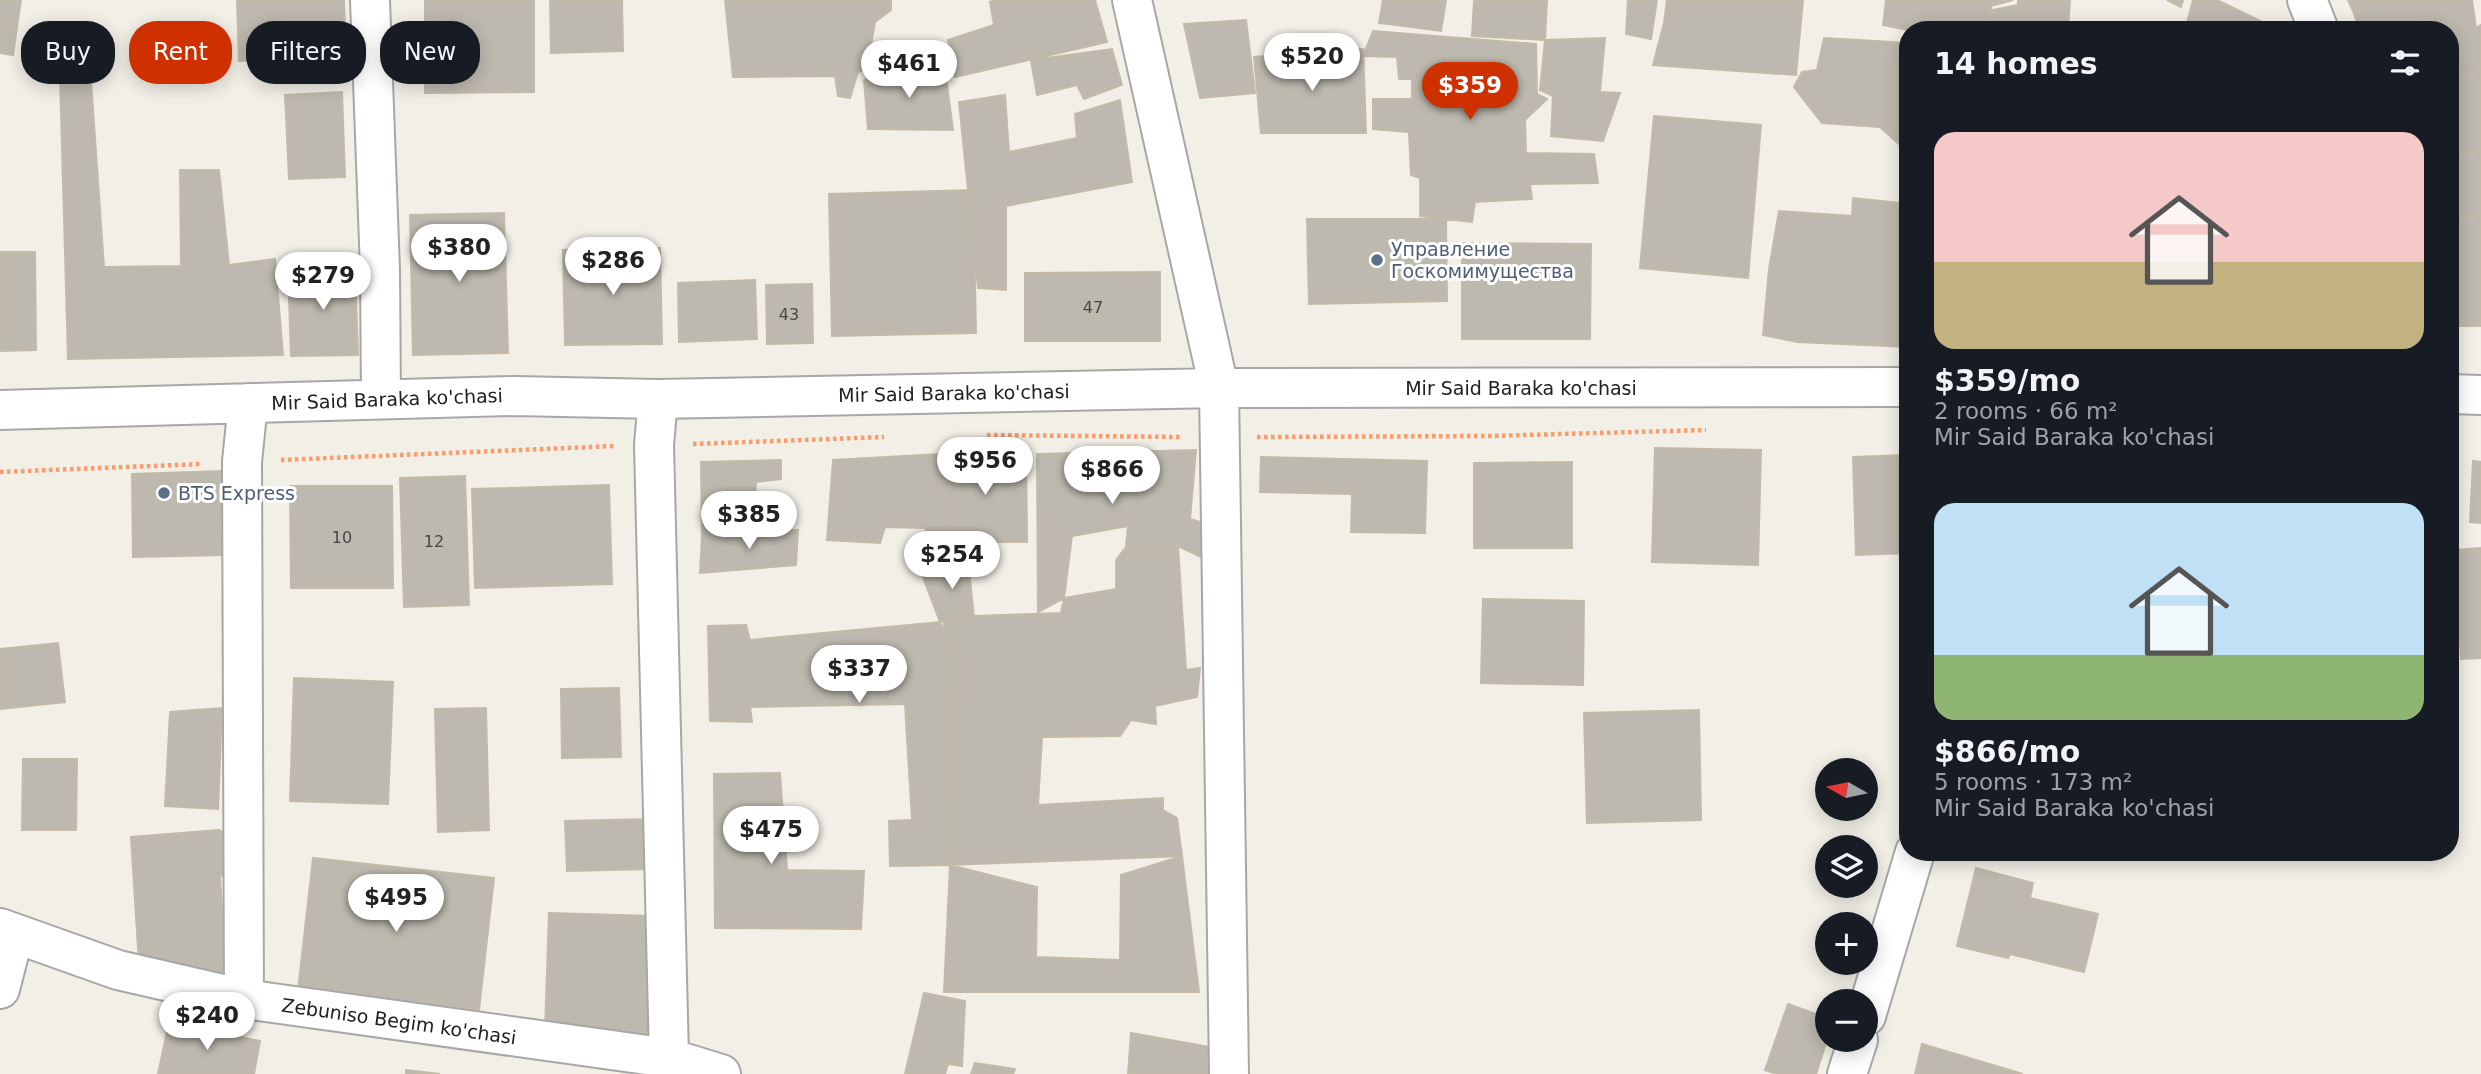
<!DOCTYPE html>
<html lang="en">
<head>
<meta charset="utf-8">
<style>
	body { margin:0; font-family:"DejaVu Sans",sans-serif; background:#20242c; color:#f1f3f6; height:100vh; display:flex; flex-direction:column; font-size:26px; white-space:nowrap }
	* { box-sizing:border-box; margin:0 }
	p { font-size:23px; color:#9ea1a6 }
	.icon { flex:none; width:38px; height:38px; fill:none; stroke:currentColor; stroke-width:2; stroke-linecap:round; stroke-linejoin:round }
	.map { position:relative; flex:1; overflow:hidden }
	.details { position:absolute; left:1899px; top:21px; width:560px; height:840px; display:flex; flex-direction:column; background:#171b24; border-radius:28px; box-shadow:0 4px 18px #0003 }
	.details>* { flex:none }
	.top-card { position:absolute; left:21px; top:21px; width:665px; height:63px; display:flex; gap:14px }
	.needle { width:46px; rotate:279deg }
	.tools { position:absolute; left:1815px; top:758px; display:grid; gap:14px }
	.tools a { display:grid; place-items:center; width:63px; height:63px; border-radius:50%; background:#171b24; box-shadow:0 4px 18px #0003; font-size:35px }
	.price { position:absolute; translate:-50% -60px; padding:0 16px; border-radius:24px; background:#fff; color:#222; font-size:23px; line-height:46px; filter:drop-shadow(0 2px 4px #0008) }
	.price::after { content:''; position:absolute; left:50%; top:42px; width:21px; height:16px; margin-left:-10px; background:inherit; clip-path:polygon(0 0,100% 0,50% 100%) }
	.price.on { background:#cf3000; color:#fff }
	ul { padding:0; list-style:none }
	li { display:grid; align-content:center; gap:14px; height:371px; padding:0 35px }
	li span { display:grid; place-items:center; height:217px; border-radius:21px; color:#555 }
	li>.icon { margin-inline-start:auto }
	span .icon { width:126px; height:126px; fill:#fffc; stroke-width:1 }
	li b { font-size:30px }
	h2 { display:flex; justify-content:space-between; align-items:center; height:84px; padding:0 35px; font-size:30px }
	.chip { padding:0 24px; border-radius:28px; background:#171b24; box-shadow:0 4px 18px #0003; font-size:24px; line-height:63px }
	.chip.on { background:#cf3000; color:#fff }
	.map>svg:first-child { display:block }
	.building { fill:#bdb9af; stroke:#c3baa8; stroke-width:2 }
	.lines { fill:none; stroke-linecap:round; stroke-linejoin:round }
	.minor-casing { stroke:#a7a7a7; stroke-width:42 }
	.path { stroke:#fd9b6a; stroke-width:4.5; stroke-dasharray:3.5 3.5; stroke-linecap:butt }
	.minor { stroke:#fff; stroke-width:38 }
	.service-dot { fill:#5c6f8a; stroke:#fff; stroke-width:2.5 }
	.labels { text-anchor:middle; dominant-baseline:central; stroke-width:6; stroke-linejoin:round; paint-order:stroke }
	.number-label { font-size:16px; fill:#474644 }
	.service-label { font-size:19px; fill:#4e5e75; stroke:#fff; text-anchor:start }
	.street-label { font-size:19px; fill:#202020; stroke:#fff }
</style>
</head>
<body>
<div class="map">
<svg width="2481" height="1074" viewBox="0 0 2481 1074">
	<rect width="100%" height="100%" fill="#f1efe6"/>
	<path class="building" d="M0 0H21L13 55 0 53Z
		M237 0H344L346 57 239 61Z
		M425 0H534V92L425 93Z
		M550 0H622L623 51 551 53Z
		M725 0H891V10L875 22 869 56 887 65 858 72 850 98 838 96 835 76 733 77Z
		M995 0H1095L1107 42 955 77 948 40 994 25 990 2Z
		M1383 0H1446L1441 31 1379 23Z
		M1474 0H1547L1545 40 1472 36Z
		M1628 0H1657L1651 39 1626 34Z
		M1667 0H1803L1796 75 1653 65 1664 23Z
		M1886 0H2013L1991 6 1987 30H1908L1883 25Z
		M2018 0H2070L2068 30H1989L1992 10 2018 5Z
		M2167 0H2183L2181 7Z
		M2193 0H2217L2273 27 2271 30H2185Z
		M2348 0H2381L2353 11Z
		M2381 0H2472L2476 28 2481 25V71L2450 83V30H2360L2353 11Z
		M1246 20 1255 93 1200 98 1184 24Z
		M1373 31 1536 44 1537 94 1547 99 1525 120 1526 153 1594 154 1598 183 1530 184 1532 199 1475 202 1472 222 1420 216V178L1411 175 1409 132 1373 129V99H1412V79H1399L1397 57 1363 56Z
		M1605 38 1600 92 1620 93 1603 141 1551 136 1553 96 1540 90 1545 40Z
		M1824 38 1908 43V141L1899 144 1880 127 1822 123 1807 104 1794 87 1802 72 1817 70Z
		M1112 49 1122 85 1084 99 1077 85 1037 95 1031 60Z
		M1363 49 1366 133H1261L1254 57Z
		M944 63 953 130 868 129 864 80Z
		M2481 71V149L2450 159V83Z
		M60 77 91 82 104 267 181 266 180 170H219L229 265 275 259 283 355 68 359Z
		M342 92 345 177 289 179 285 95Z
		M1005 95 1009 152 1077 138 1075 114 1120 100 1132 182 1006 206V290L978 288 959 102Z
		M1654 116 1761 125 1748 278 1640 268Z
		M2481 149V216L2450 219V159Z
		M973 190 976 333 832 336 829 194Z
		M1853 198 1908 204V347L1797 342 1763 335 1769 269 1779 211 1852 216Z
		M504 213 508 353 413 355 410 215Z
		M2481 216V326H2450V219Z
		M1307 219H1446L1447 301 1309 304Z
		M1462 243 1591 244 1590 339H1462Z
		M660 248 662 344 565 345 563 250Z
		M0 252H35L36 350 0 351Z
		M355 267 358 355 291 356 288 269Z
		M1160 272V341H1025V273Z
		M755 280 757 339 679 342 678 283Z
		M812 284 813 343 767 344 766 285Z
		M1655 448 1761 450 1758 565 1652 562Z
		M1196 450 1190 519 1206 524 1203 558 1178 546 1126 547 1128 526 1072 536 1064 598 1038 612 1037 454Z
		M1026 453 1027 542H946L939 454Z
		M939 454 946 542 924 547 926 528 885 527 880 543 827 540 833 460Z
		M1908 455V553L1856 555 1853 457Z
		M1261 457 1427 461 1425 533 1351 532 1352 494 1260 492Z
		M781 460V479L756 482 754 532 702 536 701 462Z
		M2473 461 2481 462V523L2470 522Z
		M1572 462V548H1474V463Z
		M223 471 225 555 133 557 132 474Z
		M465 476 469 605 404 607 400 478Z
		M609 485 612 584 475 588 472 489Z
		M290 486H392L393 588H291Z
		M798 530 796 565 700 573 702 536Z
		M1178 546 1186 670 1200 668 1197 697 1155 706 1156 724 1131 720 1120 736 1042 737 1038 805 1163 798V810L1177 818 1182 856 950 865 944 617 1061 613 1064 598 1116 589V560L1126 547Z
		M2481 548V658L2461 659 2455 550Z
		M948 555 968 559 974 618 940 622 923 577 945 578Z
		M1483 599 1584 601 1583 685 1481 683Z
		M940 622 959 662 950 865 890 866 889 821 912 820 905 704 750 707 752 722 710 721 708 626 746 625 750 640Z
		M58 643 65 702 0 709V649Z
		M294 678 393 682 388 804 290 801Z
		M619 688 621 757 562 758 561 689Z
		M222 708 218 809 165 806 170 712Z
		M486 708 489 830 438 832 435 709Z
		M1699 710 1701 820 1587 823 1584 713Z
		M23 759H77L76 830H22Z
		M780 773 787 870 864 871 861 929 715 928 714 774Z
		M651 819 652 869 567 871 565 821Z
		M219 830 235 841 230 875 220 876 222 909 229 915 231 966 223 976 139 964 131 837Z
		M1182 856 1199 992H944L950 865 1037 887 1036 957 1120 960 1121 875Z
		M313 858 494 878 479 1010 298 990Z
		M1976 868 2033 883 2030 898 2098 914 2084 972 2010 954 2008 958 1957 946Z
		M549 913 652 916 649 1033 545 1030Z
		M924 993 965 1001 962 1066 948 1064 945 1074H905Z
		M1788 1004 1827 1018V1040L1816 1074H1777L1765 1070Z
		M169 1022 260 1041 254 1074H158Z
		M1131 1033 1210 1047 1209 1074H1128Z
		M1922 1044 2023 1074H1915Z
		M975 1063 1015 1069 1013 1074H971Z
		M406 1070 440 1074H406Z"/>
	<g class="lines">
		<defs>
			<path id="minor" d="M370 0 380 270 381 399
				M1132 0 1219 388 1229 1074
				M2307 0 2319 30
				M2450 394 2481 395
				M658 399 654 445 669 1058
				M0 410 514 396 658 399 1219 388 1908 387
				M0 928 118 970 244 999 669 1058 721 1074
				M0 989 14 934
				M244 999 242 462 248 403
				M1866 1016 1915 852
				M1847 1074 1858 1040"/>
		</defs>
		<use href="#minor" class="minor-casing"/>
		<path class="path" d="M987 435 1181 437
			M1257 437 1489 436 1706 430
			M693 444 884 437
			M281 460 615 446
			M0 472 202 464"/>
		<use href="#minor" class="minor"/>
	</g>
	<g class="service-dot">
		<circle cx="1377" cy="260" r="7"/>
		<circle cx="164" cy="493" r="7"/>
	</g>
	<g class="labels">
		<g class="number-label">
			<text x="1093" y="307">47</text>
			<text x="789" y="314">43</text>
			<text x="342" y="537">10</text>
			<text x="434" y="541">12</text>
		</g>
		<g class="service-label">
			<text x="1391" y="249">Управление<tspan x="1391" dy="22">Госкомимущества</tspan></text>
			<text x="178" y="493">BTS Express</text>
		</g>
		<g class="street-label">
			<text x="1521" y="388">Mir Said Baraka ko'chasi</text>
			<text transform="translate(954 393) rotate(-1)">Mir Said Baraka ko'chasi</text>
			<text transform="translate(387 399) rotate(-2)">Mir Said Baraka ko'chasi</text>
			<text transform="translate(399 1021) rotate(8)">Zebuniso Begim ko'chasi</text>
		</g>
	</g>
</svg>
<div class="tools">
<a><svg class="needle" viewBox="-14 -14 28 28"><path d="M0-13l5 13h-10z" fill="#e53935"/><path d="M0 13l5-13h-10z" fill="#9ea1a6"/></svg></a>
<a><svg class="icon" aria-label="layers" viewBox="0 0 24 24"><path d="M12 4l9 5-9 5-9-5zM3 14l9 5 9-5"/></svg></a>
<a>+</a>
<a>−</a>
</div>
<b class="price" style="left:1312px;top:93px">$520</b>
<b class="price" style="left:909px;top:100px">$461</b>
<b class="price on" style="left:1470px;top:122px">$359</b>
<b class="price" style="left:459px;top:284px">$380</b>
<b class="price" style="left:613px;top:297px">$286</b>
<b class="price" style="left:323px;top:312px">$279</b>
<b class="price" style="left:985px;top:497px">$956</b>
<b class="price" style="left:1112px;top:506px">$866</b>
<b class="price" style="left:749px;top:551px">$385</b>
<b class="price" style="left:952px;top:591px">$254</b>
<b class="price" style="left:859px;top:705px">$337</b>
<b class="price" style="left:771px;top:866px">$475</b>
<b class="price" style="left:396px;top:934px">$495</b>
<b class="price" style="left:207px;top:1052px">$240</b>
<div class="top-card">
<a class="chip">Buy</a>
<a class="chip on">Rent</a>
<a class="chip">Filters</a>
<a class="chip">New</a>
</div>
<section class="details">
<h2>14 homes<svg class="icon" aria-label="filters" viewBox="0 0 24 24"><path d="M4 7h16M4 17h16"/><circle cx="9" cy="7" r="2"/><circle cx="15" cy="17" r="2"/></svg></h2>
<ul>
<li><span style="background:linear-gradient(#f6c9c9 60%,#c2b280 0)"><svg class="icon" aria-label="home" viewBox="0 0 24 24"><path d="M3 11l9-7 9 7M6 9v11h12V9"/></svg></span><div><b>$359/mo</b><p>2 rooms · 66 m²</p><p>Mir Said Baraka ko'chasi</p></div></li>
<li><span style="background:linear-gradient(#bfe0f5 70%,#8fb573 0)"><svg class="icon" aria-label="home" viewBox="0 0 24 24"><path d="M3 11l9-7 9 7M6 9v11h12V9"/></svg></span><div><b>$866/mo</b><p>5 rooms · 173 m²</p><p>Mir Said Baraka ko'chasi</p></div></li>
</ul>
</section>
</div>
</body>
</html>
